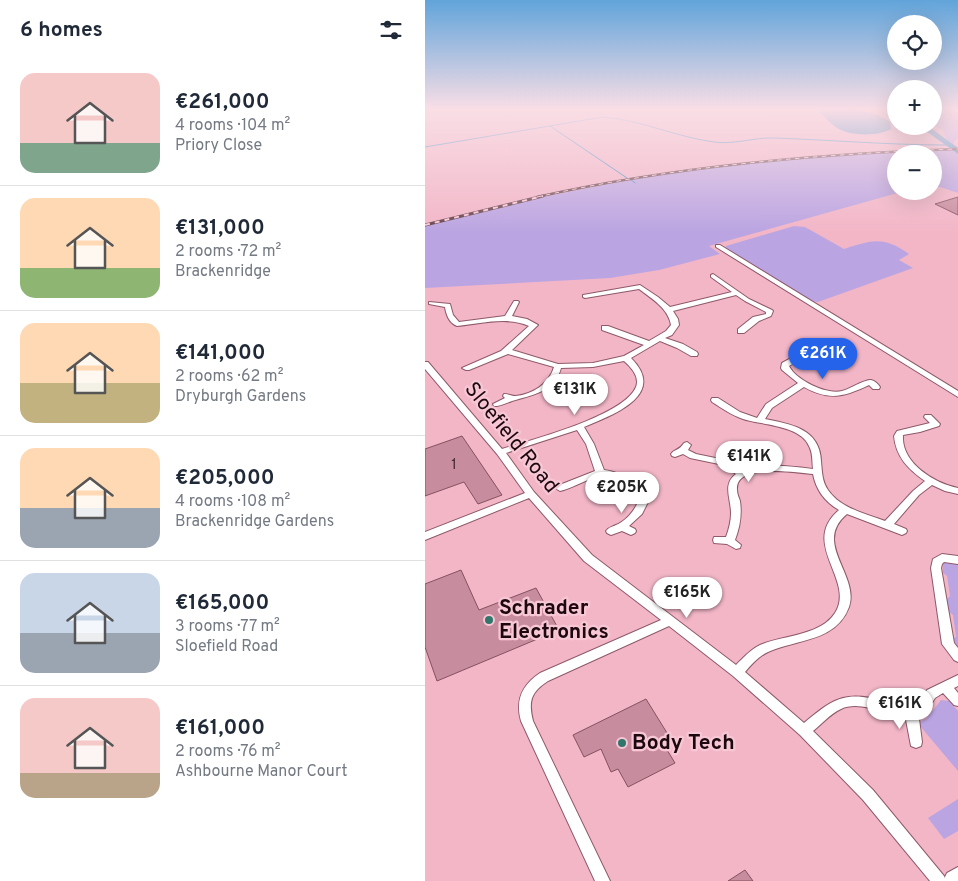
<!DOCTYPE html>
<html lang="en">
<head>
<meta charset="utf-8">
<style>
	body { margin:0; font-family:Overpass,sans-serif; background:#f2f2f3; color:#1f2937; height:100vh; display:flex; flex-direction:column; font-size:19px; white-space:nowrap }
	* { box-sizing:border-box; margin:0 }
	p { font-size:16px; color:#747a83 }
	.icon { flex:none; width:28px; height:28px; fill:none; stroke:currentColor; stroke-width:2; stroke-linecap:round; stroke-linejoin:round }
	.map { position:relative; flex:1; overflow:hidden }
	.drawer { display:flex; flex-direction:column; background:#fff; width:425px }
	.drawer>* { flex:none }
	.fabs { position:absolute; left:462px; top:15px; display:grid; gap:10px }
	.fabs a { display:grid; place-items:center; width:55px; height:55px; border-radius:50%; background:#fff; box-shadow:0 5px 20px #0002; font-size:25px }
	.price { position:absolute; translate:-50% -42px; padding:0 11px; border-radius:18px; background:#fff; color:#222; font-size:16px; line-height:32px; filter:drop-shadow(0 1px 2px #0008) }
	.price::after { content:''; position:absolute; left:50%; top:30px; width:15px; height:11px; margin-left:-8px; background:inherit; clip-path:polygon(0 0,100% 0,50% 100%) }
	.price.selected { background:#2563eb; color:#fff }
	ul { padding:0; list-style:none }
	li { display:flex; align-items:center; gap:15px; height:125px; padding:0 20px }
	li+li { border-top:1px solid #e0e1e3 }
	li span { display:grid; place-items:center; flex:none; width:140px; height:100px; border-radius:15px; color:#555 }
	li>.icon { margin-inline-start:auto }
	span .icon { width:60px; height:60px; fill:#fffc; stroke-width:1 }
	li b { font-size:21px }
	h2 { display:flex; justify-content:space-between; align-items:center; height:60px; padding:0 20px; font-size:21px }
	main { display:flex; flex:1; min-height:0 }
	.map>svg:first-child { display:block }
	.green { fill:#baa5e2 }
	.water { fill:#378dc4 }
	.lines { fill:none; stroke-linecap:round; stroke-linejoin:round }
	.stream { stroke:#378dc4; stroke-width:1 }
	.river { fill:#378dc4; fill-rule:evenodd }
	.building { fill:#c78d9e; stroke:#855161 }
	.minor-casing { stroke:#8e5969; stroke-width:2 }
	.highway-casing { stroke:#8e5969; stroke-width:2 }
	.minor { fill:#fff; fill-rule:evenodd }
	.highway { fill:#fff; fill-rule:evenodd }
	.rail-far1-casing { stroke:#66444e; stroke-width:2.5 }
	.rail-casing { stroke:#66444e; stroke-width:3 }
	.rail-far1 { stroke:#f8c7d5; stroke-width:1; stroke-dasharray:4.5; stroke-linecap:butt }
	.rail { stroke:#f8c7d5; stroke-width:2; stroke-dasharray:5; stroke-linecap:butt }
	.poi-dot { fill:#31766a; stroke:#f8c7d5; stroke-width:2 }
	.labels { text-anchor:middle; dominant-baseline:central; stroke-width:4.5; stroke-linejoin:round; paint-order:stroke }
	.number-label { font-size:15px; fill:#472932 }
	.near-street-label { font-size:21px; fill:#1c080e; stroke:#f8c7d5 }
	.near-poi-label { font-size:21px; font-weight:bold; fill:#1c080e; stroke:#f8c7d5; text-anchor:start }
</style>
</head>
<body>
<main>
<section class="drawer">
<h2>6 homes<svg class="icon" aria-label="filters" viewBox="0 0 24 24"><path d="M4 7h16M4 17h16"/><circle cx="9" cy="7" r="2"/><circle cx="15" cy="17" r="2"/></svg></h2>
<ul>
<li><span style="background:linear-gradient(#f6c9c9 70%,#7fa58c 0)"><svg class="icon" aria-label="home" viewBox="0 0 24 24"><path d="M3 11l9-7 9 7M6 9v11h12V9"/></svg></span><div><b>€261,000</b><p>4 rooms · 104 m²</p><p>Priory Close</p></div></li>
<li><span style="background:linear-gradient(#ffd9b3 70%,#8fb573 0)"><svg class="icon" aria-label="home" viewBox="0 0 24 24"><path d="M3 11l9-7 9 7M6 9v11h12V9"/></svg></span><div><b>€131,000</b><p>2 rooms · 72 m²</p><p>Brackenridge</p></div></li>
<li><span style="background:linear-gradient(#ffd9b3 60%,#c2b280 0)"><svg class="icon" aria-label="home" viewBox="0 0 24 24"><path d="M3 11l9-7 9 7M6 9v11h12V9"/></svg></span><div><b>€141,000</b><p>2 rooms · 62 m²</p><p>Dryburgh Gardens</p></div></li>
<li><span style="background:linear-gradient(#ffd9b3 60%,#9aa5b1 0)"><svg class="icon" aria-label="home" viewBox="0 0 24 24"><path d="M3 11l9-7 9 7M6 9v11h12V9"/></svg></span><div><b>€205,000</b><p>4 rooms · 108 m²</p><p>Brackenridge Gardens</p></div></li>
<li><span style="background:linear-gradient(#c9d6e8 60%,#9aa5b1 0)"><svg class="icon" aria-label="home" viewBox="0 0 24 24"><path d="M3 11l9-7 9 7M6 9v11h12V9"/></svg></span><div><b>€165,000</b><p>3 rooms · 77 m²</p><p>Sloefield Road</p></div></li>
<li><span style="background:linear-gradient(#f6c9c9 75%,#b9a48a 0)"><svg class="icon" aria-label="home" viewBox="0 0 24 24"><path d="M3 11l9-7 9 7M6 9v11h12V9"/></svg></span><div><b>€161,000</b><p>2 rooms · 76 m²</p><p>Ashbourne Manor Court</p></div></li>
</ul>
</section>
<div class="map">
<svg width="533" height="881" viewBox="0 0 533 881">
	<rect width="100%" height="100%" fill="#f2b6c7"/>
	<path class="green" d="M509 108H533V138L529 142V145L533 147 524 145 518 130 509 125Z
		M533 149V193L515 187 509 188V154H471V191H496L476 192 284 246 295 254 234 270 185 278 0 288V225L16 221C185 178 358 151 533 149Z
		M369 226 380 227 419 249C448 240 458 236 484 254L474 260 488 268 393 302 386 301 301 249V246Z
		M524 561 533 565V648L531 649 527 639 531 637 528 615 524 612 522 599 525 596 522 576 518 573V563Z
		M516 700 524 701 533 711V771L495 726 494 723 502 718Z
		M533 799V831L519 839 503 818Z"/>
	<path class="water" d="M389 108C414 108 444 106 465 122L466 129C454 136 429 136 416 130 407 126 399 116 392 109Z"/>
	<g class="lines">
		<path class="stream" d="M125 126 202 178
			M0 147 178 117C216 120 251 137 289 142 310 145 329 137 350 138 407 140 464 145 521 145
			M205 179 210 183"/>
		<path class="river" d="M461 108H469L471 111V117Z
			M494 126H503L533 148V154Z"/>
	</g>
	<path class="building" d="M533 197V215L510 204Z
		M37 436 77 495 53 504 39 482 0 496V449Z
		M36 570 54 610 111 588 134 630 12 681 0 647V584Z
		M221 699 247 741 239 745 250 763 203 787 193 769 186 772 176 749 159 757 148 735Z
		M320 870 328 881H303Z"/>
	<g class="lines">
		<defs>
			<path id="minor" d="M291 245H295L533 391V397L291 247Z
				M288 274 324 299 347 310 348 311 346 316 334 321 319 333H313V329L328 317 341 314V312L320 301 311 295 248 311 253 319 254 325 247 335 240 338 258 344 272 352 273 354 272 356H266L252 348 235 341 206 358C243 395 188 415 159 427L169 444 179 470C197 472 216 485 223 502L217 514 204 526 210 529 211 531 210 533 206 535 197 531 186 535 182 533 181 531C184 527 187 527 191 525 201 521 209 511 213 502 211 496 206 492 201 487 176 465 161 484 135 491L130 488 132 486 170 471 161 444 152 430 81 453 109 492 167 555 311 665C318 658 325 650 335 645 358 635 395 636 410 613 431 580 374 544 414 510 400 502 391 490 388 474 372 473 310 462 312 490 312 494 314 498 315 501 317 515 315 527 310 540L316 545 315 548 311 549 302 544 289 543 288 540 289 537H301C304 529 306 521 306 513 306 499 297 484 311 474L294 464 265 458 258 454 250 457 247 456 246 454C249 449 254 451 259 443L262 442 266 445 263 450 271 454 300 460 318 470C341 463 364 466 388 469 387 461 388 453 384 446 375 425 336 425 318 419 306 415 297 408 287 402L286 400 287 398H293L315 412 332 418 341 404 373 383 357 370 356 368 357 363 388 346 392 348 391 350 364 366C371 380 401 395 417 391 425 389 440 379 446 380 450 381 453 384 455 387L454 389H448L444 385C419 397 404 401 379 387L347 408 340 419C366 424 395 429 396 461 397 471 397 482 403 490 415 508 441 514 460 521L488 491 500 481C483 469 471 457 469 436L472 431 505 423 499 417 500 415H506L515 424 514 426 495 432 478 435C476 463 509 483 533 488V494L520 491 507 485 494 495 469 524 481 529 482 531 481 533 477 535 422 514C387 543 435 575 424 607 411 642 372 639 343 652 334 656 327 664 320 672L379 723C411 696 422 690 464 703 472 706 481 710 490 709L502 690 533 675V686L529 688 533 693V706L529 705 518 693 510 698 498 717 494 719 497 742 496 746 491 748 486 746 481 720C464 714 434 700 416 709 405 714 397 724 388 731L448 790 519 876 521 881H505L438 800 375 735 308 676 244 626 123 681C106 692 103 701 108 721L185 881H170L96 721C90 700 97 685 115 673L236 620 159 561 104 498 0 540V532L100 493 72 454 0 369V362H3L77 449C106 440 199 416 211 387 215 377 206 367 199 361L168 367 136 368C130 392 107 395 87 401 82 403 77 405 72 406H69L68 404 80 398 78 396 79 394C84 394 86 396 91 396 108 394 124 384 129 367L83 354 44 370H41L37 368 76 351 104 326C81 316 56 324 32 326 24 323 21 314 20 307L4 304V302L25 304 28 315 34 322 80 316 89 301H93L94 302 87 316 102 319 113 325 87 350 133 364 168 363 199 356 219 345 177 330V326H183L224 341 241 331 246 325C243 308 227 299 214 289L160 298 158 297V295L215 285 233 297 245 307 307 292 286 277V275Z
				M517 554 533 556V564L519 562 517 564 516 568 529 643 533 648V662L529 660 517 644 506 568 508 559Z"/>
			<path id="highway" d="M533 867V881H518L522 873Z"/>
		</defs>
		<use href="#minor" class="minor-casing"/>
		<use href="#highway" class="highway-casing"/>
		<use href="#minor" class="minor"/>
		<use href="#highway" class="highway"/>
		<defs>
			<path id="rail-far1" d="M112 197C251 166 392 154 533 149"/>
			<path id="rail" d="M0 225 118 196"/>
		</defs>
		<use href="#rail-far1" class="rail-far1-casing"/>
		<use href="#rail" class="rail-casing"/>
		<use href="#rail-far1" class="rail-far1"/>
		<use href="#rail" class="rail"/>
	</g>
	<linearGradient id="sky" x2="0" y2="1"><stop stop-color="#61a4da"/><stop offset="0.47" stop-color="#f9dee6"/><stop offset="1" stop-color="#f9dee6" stop-opacity="0"/></linearGradient>
	<rect width="533" height="232" fill="url(#sky)"/>
	<g class="poi-dot">
		<circle cx="64" cy="620" r="5"/>
		<circle cx="197" cy="743" r="5"/>
	</g>
	<g class="labels">
		<g class="number-label">
			<text x="29" y="465">1</text>
		</g>
		<g class="near-street-label">
			<text transform="translate(86 438) rotate(51)">Sloefield Road</text>
		</g>
		<g class="near-poi-label">
			<text x="74" y="608">Schrader<tspan x="74" dy="24">Electronics</tspan></text>
			<text x="207" y="743">Body Tech</text>
		</g>
	</g>
</svg>
<div class="fabs">
<a><svg class="icon" aria-label="locate" viewBox="0 0 24 24"><circle cx="12" cy="12" r="6"/><path d="M12 2v4M12 18v4M2 12h4M18 12h4"/></svg></a>
<a>+</a>
<a>−</a>
</div>
<b class="price selected" style="left:398px;top:380px">€261K</b>
<b class="price" style="left:150px;top:416px">€131K</b>
<b class="price" style="left:324px;top:483px">€141K</b>
<b class="price" style="left:197px;top:514px">€205K</b>
<b class="price" style="left:262px;top:619px">€165K</b>
<b class="price" style="left:475px;top:730px">€161K</b>
</div>
</main>
</body>
</html>
